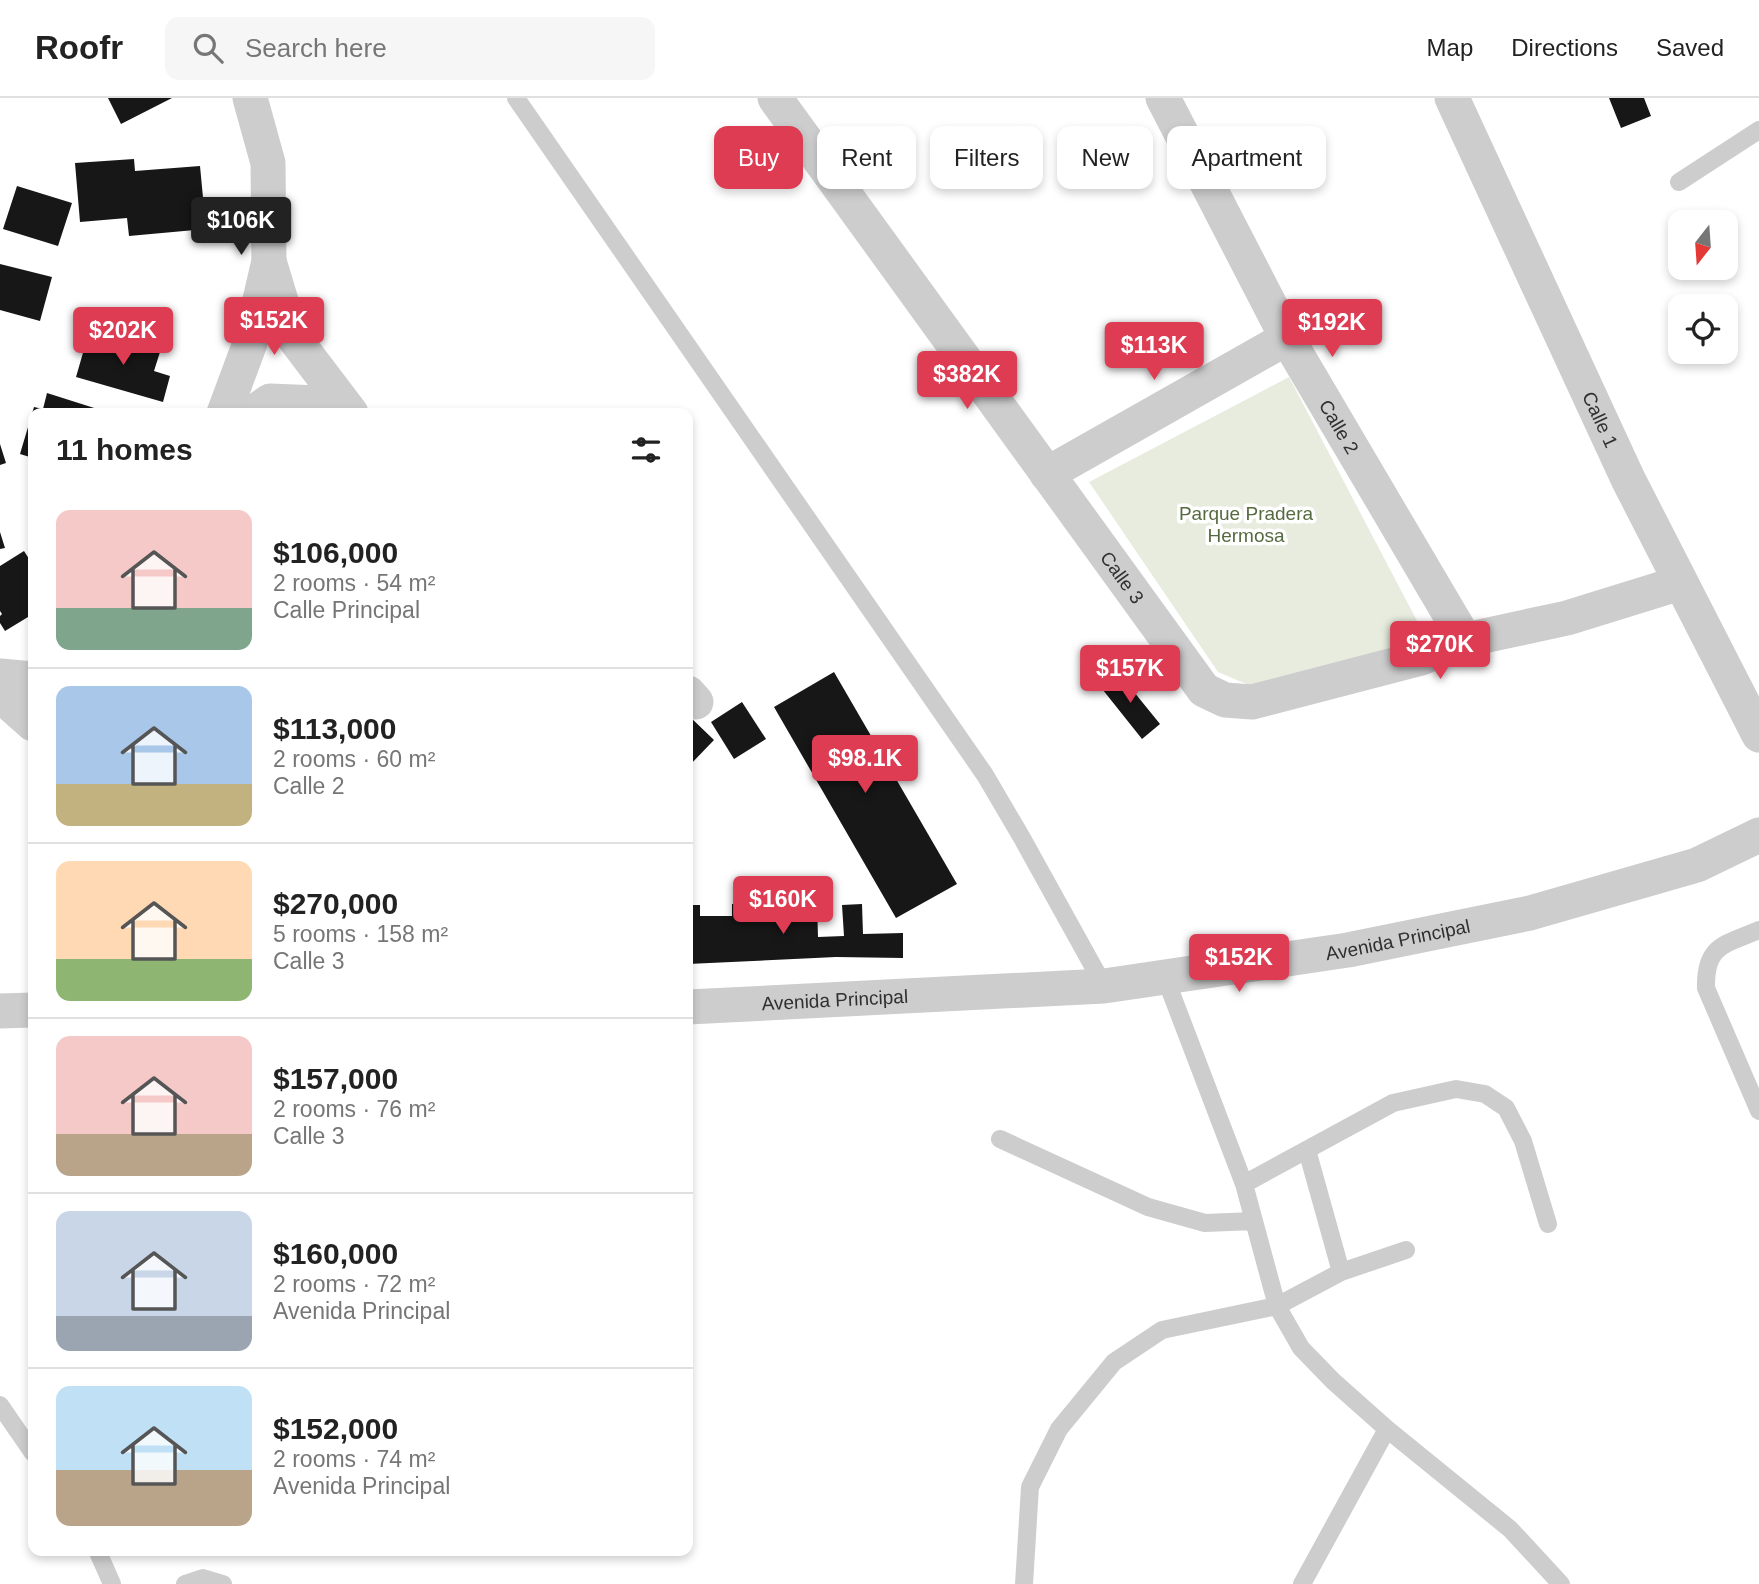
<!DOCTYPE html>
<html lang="en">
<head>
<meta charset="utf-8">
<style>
	body { margin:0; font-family:Arial,sans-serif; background:#f6f6f6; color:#222; height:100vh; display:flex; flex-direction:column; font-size:26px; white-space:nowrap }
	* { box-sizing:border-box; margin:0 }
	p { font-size:23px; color:#767676 }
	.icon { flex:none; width:38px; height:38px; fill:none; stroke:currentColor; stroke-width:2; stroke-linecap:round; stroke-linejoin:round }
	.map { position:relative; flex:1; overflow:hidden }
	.drawer { position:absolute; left:28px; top:310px; width:665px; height:1148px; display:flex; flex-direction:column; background:#fff; border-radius:14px; box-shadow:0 4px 10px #0003 }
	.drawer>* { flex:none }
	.banner { position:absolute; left:714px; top:28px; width:665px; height:63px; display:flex; gap:14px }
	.needle { width:46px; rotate:197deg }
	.fabs { position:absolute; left:1668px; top:112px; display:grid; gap:14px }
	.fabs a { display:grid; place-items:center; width:70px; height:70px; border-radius:14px; background:#fff; box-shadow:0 4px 10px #0003; font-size:35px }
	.price { position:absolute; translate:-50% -60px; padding:0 16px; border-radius:7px; background:#dd3c53; color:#fff; font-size:23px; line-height:46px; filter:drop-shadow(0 2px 4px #0008) }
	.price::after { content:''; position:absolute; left:50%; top:42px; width:21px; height:16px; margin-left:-10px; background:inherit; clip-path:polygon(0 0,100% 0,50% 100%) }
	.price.selected { background:#222; color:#fff }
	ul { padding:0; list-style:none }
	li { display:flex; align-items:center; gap:21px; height:175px; padding:0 28px }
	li+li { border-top:2px solid #e0e0e0 }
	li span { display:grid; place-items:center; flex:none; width:196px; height:140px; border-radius:14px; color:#555 }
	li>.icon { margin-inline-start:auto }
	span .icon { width:84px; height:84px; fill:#fffc; stroke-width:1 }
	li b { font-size:30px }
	h2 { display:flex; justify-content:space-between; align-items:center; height:84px; padding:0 28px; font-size:30px }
	.tag { padding:0 24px; border-radius:14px; background:#fff; box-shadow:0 4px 10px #0003; font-size:24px; line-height:63px }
	.tag.selected { background:#dd3c53; color:#fff }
	header { display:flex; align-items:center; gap:42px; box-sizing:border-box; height:98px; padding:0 35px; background:#fff; border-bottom:2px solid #e0e0e0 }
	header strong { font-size:33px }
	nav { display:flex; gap:38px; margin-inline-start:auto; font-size:24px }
	.search { width:490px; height:63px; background:#f6f6f6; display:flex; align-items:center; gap:18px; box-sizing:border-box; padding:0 24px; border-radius:14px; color:#767676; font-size:26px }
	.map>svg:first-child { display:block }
	.green { fill:#e7ecdf }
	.building { fill:#171717 }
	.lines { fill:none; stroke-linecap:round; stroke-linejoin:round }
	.lane { stroke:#cdcdcd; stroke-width:18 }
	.street { stroke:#cdcdcd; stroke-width:35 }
	.labels { text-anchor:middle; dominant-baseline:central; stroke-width:7; stroke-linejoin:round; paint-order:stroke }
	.street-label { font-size:19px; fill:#303030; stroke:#fff }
	.park-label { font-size:19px; fill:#566a3f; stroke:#fff }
</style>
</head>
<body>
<header>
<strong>Roofr</strong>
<div class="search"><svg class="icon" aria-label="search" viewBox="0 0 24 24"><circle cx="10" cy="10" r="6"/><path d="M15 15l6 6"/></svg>Search here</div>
<nav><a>Map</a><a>Directions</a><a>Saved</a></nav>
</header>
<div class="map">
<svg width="1759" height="1486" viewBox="0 0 1759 1486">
	<rect width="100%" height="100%" fill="#fff"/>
	<path class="green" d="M1289 279 1426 540 1258 591 1218 574 1089 384Z"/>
	<path class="building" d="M108 0H172L121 26Z
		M1609 0H1644L1651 18 1621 30Z
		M134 61 135 73 200 68 206 131 129 138 127 120 80 124 75 65Z
		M17 88 72 105 58 148 3 131Z
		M0 166 52 179 40 223 0 212Z
		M89 234 160 254 154 273 170 278 163 304 76 279Z
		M47 295 110 315H33V360L20 356 34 309 43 311Z
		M0 346 6 365 0 367Z
		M0 434 5 450 0 451Z
		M24 453 33 467V516L5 533 0 525V518L2 516 0 513V468Z
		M1117 573 1160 626 1142 641 1099 587Z
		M834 574 957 786 896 820 774 609Z
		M742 604 766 641 734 661 711 624Z
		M688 617 714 642 688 669Z
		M751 805V819L781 817V807L817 805 818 839 844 838 842 807 862 806 863 836 903 835V860L836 859 688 866V807H700V818H732V806Z"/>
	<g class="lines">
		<path class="lane" d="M516 0 985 677 1022 740 1104 888
			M1679 84 1759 32
			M1759 832C1724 847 1705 847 1706 890L1759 1013
			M1165 879 1244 1086 1277 1208 1301 1250 1333 1283 1387 1331 1510 1431 1561 1486
			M1000 1041 1148 1109 1205 1125 1254 1123
			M1307 1052 1341 1174
			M1244 1086 1393 1005 1456 991 1485 996 1506 1010 1523 1043 1548 1126
			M0 1307 33 1355
			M97 1452 112 1486
			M185 1486 203 1480 223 1486
			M1024 1486 1030 1389 1059 1331 1114 1264 1162 1232 1277 1208 1341 1174 1406 1152
			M1302 1486 1387 1331"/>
		<g class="street">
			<path id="s1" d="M775 0 1204 592 1225 602 1252 604 1421 560 1465 542 1567 520 1680 485"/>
			<path id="s2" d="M1163 0 1287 240 1465 542"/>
			<path id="s3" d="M1452 0 1628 381 1759 637"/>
			<path d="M269 163 291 236 351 315"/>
			<path d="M224 315 250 245 269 163 268 65 250 0"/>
			<path d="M253 315 270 303 342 306"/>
			<path d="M1047 376 1287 240"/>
			<path d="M0 578 33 581"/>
			<path d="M688 595 696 604"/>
			<path d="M0 597 33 626"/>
			<path id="s4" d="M688 909 1104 888 1348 852 1530 815 1697 767 1759 737"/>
			<path d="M0 913 33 912"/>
		</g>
	</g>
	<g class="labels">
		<g class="street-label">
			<text stroke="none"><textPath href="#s3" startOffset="354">Calle 1</textPath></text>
			<text stroke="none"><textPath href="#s2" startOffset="373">Calle 2</textPath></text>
			<text stroke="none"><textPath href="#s1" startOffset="592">Calle 3</textPath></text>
			<text stroke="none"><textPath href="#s4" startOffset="714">Avenida Principal</textPath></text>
			<text stroke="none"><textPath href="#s4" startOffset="147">Avenida Principal</textPath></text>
		</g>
		<g class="park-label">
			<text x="1246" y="415">Parque Pradera<tspan x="1246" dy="22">Hermosa</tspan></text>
		</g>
	</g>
</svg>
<div class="fabs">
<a><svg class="needle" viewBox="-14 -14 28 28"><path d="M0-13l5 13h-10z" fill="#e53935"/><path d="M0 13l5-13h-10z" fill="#767676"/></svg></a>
<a><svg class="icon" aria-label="locate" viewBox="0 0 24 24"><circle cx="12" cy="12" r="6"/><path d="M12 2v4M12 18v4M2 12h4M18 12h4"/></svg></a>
</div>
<b class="price selected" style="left:241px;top:159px">$106K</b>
<b class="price" style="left:274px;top:259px">$152K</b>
<b class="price" style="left:1332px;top:261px">$192K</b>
<b class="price" style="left:123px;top:269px">$202K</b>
<b class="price" style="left:1154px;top:284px">$113K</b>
<b class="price" style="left:967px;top:313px">$382K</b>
<b class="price" style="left:1440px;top:583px">$270K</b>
<b class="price" style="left:1130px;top:607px">$157K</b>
<b class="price" style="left:865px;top:697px">$98.1K</b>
<b class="price" style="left:783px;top:838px">$160K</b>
<b class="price" style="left:1239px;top:896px">$152K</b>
<div class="banner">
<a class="tag selected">Buy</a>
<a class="tag">Rent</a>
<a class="tag">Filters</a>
<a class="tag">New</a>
<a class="tag">Apartment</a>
</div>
<section class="drawer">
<h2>11 homes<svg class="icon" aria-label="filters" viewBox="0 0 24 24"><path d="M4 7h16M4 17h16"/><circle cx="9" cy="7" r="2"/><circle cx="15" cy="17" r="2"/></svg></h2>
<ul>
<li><span style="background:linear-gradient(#f6c9c9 70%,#7fa58c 0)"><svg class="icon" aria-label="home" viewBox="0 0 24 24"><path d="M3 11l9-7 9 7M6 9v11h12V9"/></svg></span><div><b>$106,000</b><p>2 rooms · 54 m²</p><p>Calle Principal</p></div></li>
<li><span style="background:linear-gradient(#a9c7e8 70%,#c2b280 0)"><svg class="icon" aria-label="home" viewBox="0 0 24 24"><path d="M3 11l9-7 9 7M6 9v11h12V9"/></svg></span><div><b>$113,000</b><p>2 rooms · 60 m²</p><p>Calle 2</p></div></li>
<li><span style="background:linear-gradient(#ffd9b3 70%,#8fb573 0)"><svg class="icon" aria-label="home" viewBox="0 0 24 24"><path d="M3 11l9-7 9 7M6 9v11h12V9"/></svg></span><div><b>$270,000</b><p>5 rooms · 158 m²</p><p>Calle 3</p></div></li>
<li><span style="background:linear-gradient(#f6c9c9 70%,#b9a48a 0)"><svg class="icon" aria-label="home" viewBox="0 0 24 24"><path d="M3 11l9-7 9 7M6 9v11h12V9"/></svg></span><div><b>$157,000</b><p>2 rooms · 76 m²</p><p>Calle 3</p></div></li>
<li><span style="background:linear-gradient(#c9d6e8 75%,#9aa5b1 0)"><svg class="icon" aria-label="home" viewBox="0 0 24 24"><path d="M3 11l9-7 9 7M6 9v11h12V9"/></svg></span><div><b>$160,000</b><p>2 rooms · 72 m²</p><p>Avenida Principal</p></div></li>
<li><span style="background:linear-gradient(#bfe0f5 60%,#b9a48a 0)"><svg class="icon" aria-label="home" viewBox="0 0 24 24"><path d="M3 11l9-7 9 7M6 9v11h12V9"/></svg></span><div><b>$152,000</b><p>2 rooms · 74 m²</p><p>Avenida Principal</p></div></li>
</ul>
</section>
</div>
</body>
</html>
